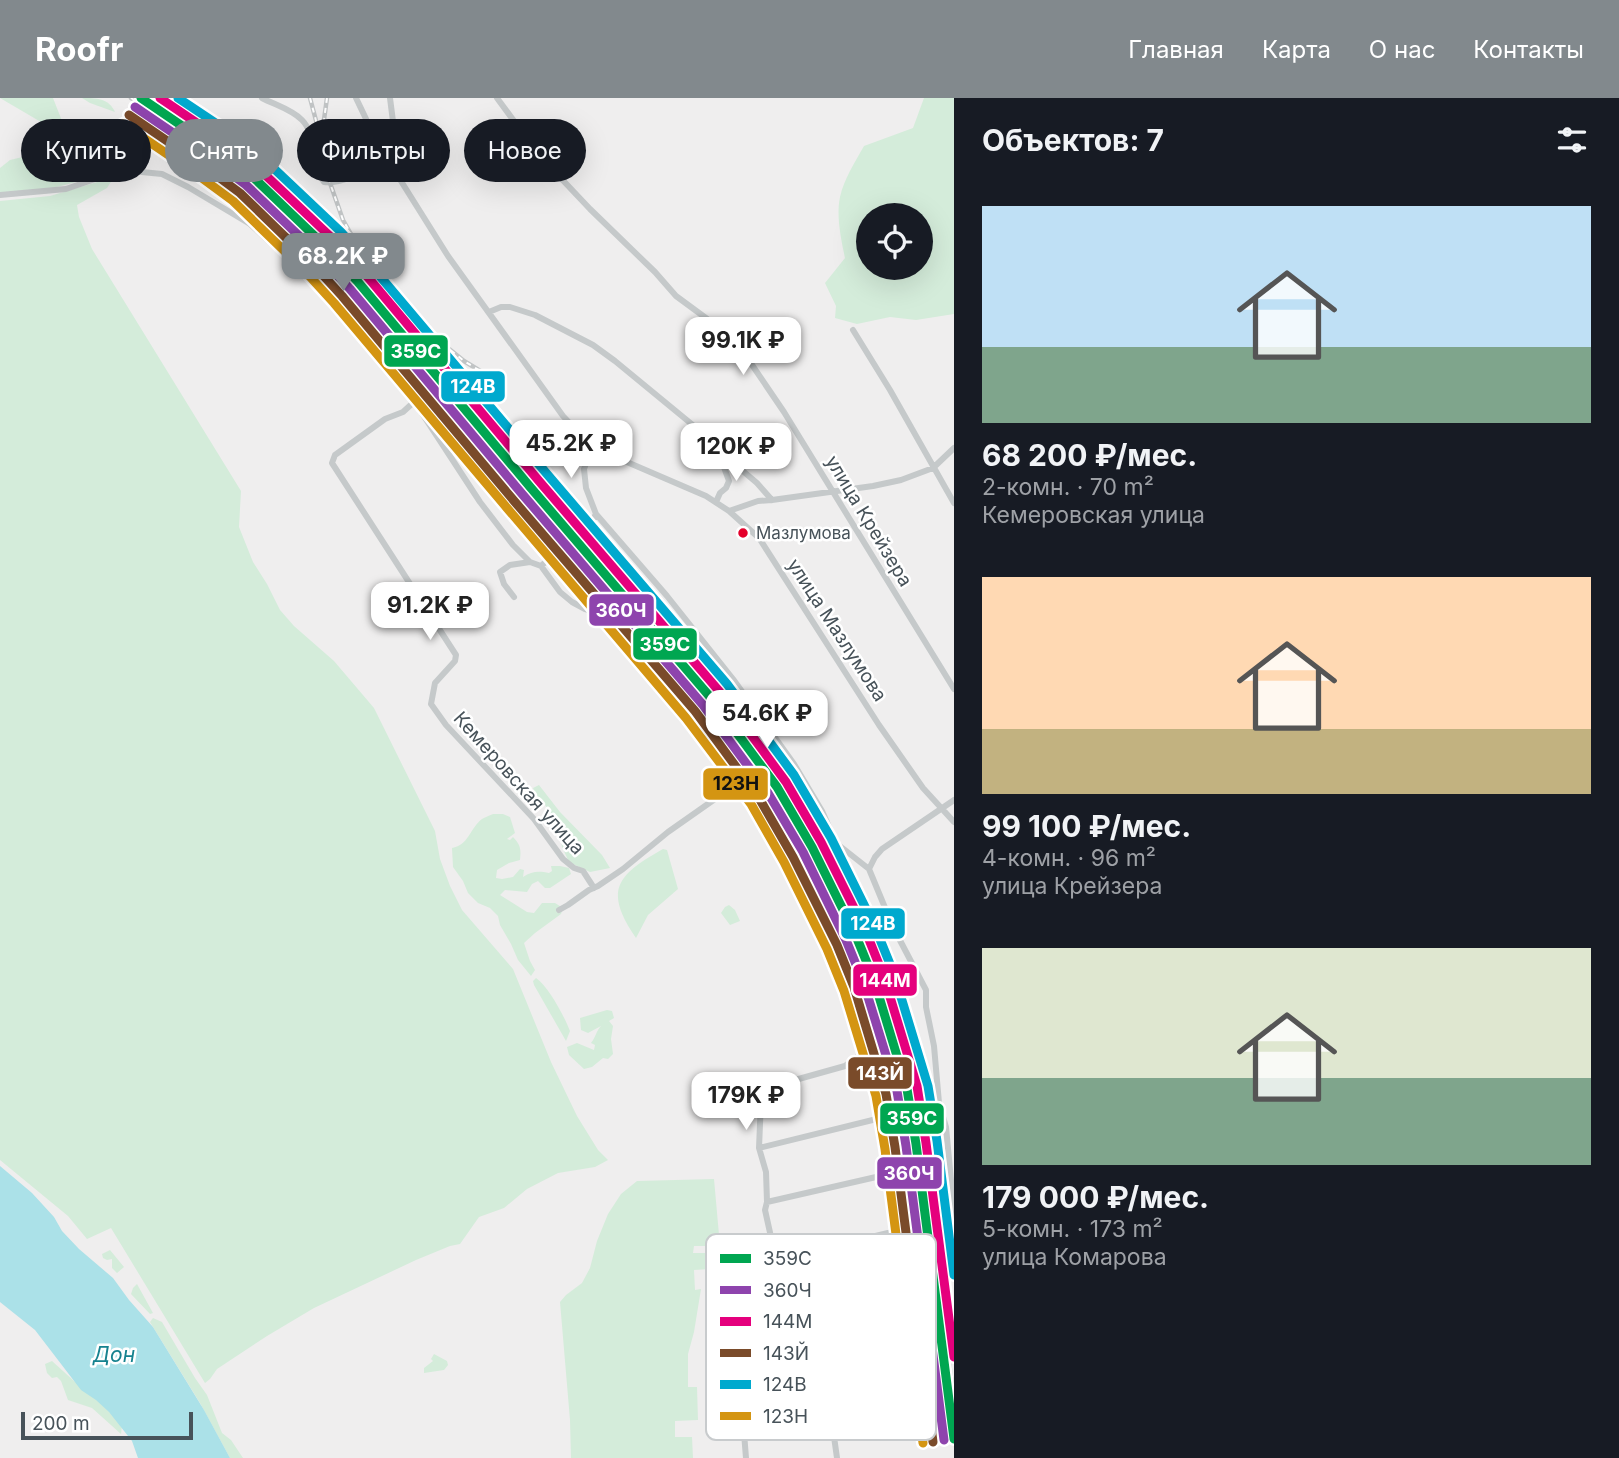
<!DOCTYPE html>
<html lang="ru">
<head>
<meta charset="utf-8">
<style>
	body { margin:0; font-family:Inter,sans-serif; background:#242831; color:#f1f3f6; height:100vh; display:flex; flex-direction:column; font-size:26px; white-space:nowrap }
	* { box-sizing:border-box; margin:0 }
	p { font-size:23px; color:#9ea1a6 }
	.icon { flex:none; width:38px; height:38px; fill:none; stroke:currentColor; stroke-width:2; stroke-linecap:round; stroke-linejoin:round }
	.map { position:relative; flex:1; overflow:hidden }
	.side { display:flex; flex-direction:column; background:#171b24; width:665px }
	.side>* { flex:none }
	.banner { position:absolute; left:21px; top:21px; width:665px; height:63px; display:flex; gap:14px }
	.buttons { position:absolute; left:856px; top:105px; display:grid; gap:14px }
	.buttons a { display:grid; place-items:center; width:77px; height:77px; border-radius:50%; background:#171b24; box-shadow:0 7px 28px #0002; font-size:35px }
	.scale { position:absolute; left:21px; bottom:18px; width:172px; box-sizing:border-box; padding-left:7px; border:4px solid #475259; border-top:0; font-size:19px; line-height:24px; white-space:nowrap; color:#475259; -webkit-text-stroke:5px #fff; paint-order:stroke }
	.price { position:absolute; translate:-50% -60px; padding:0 16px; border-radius:14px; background:#fff; color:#222; font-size:23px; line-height:46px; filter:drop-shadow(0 2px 4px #0008) }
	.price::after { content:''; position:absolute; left:50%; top:42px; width:21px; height:16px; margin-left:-10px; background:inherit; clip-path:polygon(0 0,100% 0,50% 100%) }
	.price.on { background:#82898d; color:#fff }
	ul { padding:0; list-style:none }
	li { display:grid; align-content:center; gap:14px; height:371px; padding:0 28px }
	li span { display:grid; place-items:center; height:217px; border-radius:0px; color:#555 }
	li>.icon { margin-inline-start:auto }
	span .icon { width:126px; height:126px; fill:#fffc; stroke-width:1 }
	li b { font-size:30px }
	h2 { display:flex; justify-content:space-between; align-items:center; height:84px; padding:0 28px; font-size:30px }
	.chip { padding:0 24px; border-radius:32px; background:#171b24; box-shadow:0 7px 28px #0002; font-size:24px; line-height:63px }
	.chip.on { background:#82898d; color:#fff }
	header { display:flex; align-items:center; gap:42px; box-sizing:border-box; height:98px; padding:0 35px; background:#82898d; color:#fff }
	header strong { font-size:33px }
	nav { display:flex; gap:38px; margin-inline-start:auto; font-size:24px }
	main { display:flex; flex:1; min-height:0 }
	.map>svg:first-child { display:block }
	.green { fill:#d4ecda; fill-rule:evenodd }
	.water { fill:#abe1e8 }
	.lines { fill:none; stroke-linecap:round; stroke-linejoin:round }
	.minor { stroke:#c5c9ca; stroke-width:6 }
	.rail-casing { stroke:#c1c4c5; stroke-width:4.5 }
	.rail { stroke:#fff; stroke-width:2; stroke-dasharray:5; stroke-linecap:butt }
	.rail-1-casing { stroke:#fff; stroke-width:14 }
	.rail-2-casing { stroke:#fff; stroke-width:14 }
	.rail-3-casing { stroke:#fff; stroke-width:14 }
	.rail-4-casing { stroke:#fff; stroke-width:14 }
	.rail-5-casing { stroke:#fff; stroke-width:14 }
	.rail-6-casing { stroke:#fff; stroke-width:14 }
	.rail-1 { stroke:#00a651; stroke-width:9 }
	.rail-2 { stroke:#8e44ad; stroke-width:9 }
	.rail-3 { stroke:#e5007d; stroke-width:9 }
	.rail-4 { stroke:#7a4b2a; stroke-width:9 }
	.rail-5 { stroke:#00a9ce; stroke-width:9 }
	.rail-6 { stroke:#d49512; stroke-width:9 }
	.bus-dot { fill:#e4002b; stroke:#fff; stroke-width:2.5 }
	.labels { text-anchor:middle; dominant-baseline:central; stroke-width:5; stroke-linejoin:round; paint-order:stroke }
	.bus-label { font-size:17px; fill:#475259; stroke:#fff; text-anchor:start }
	.street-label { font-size:19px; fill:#475259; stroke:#fff }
	.water-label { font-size:21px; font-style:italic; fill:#16828f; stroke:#fff }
	.key { fill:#fff; stroke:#c8cbcd; stroke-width:2 }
	.key-label { font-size:19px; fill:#475259 }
	.line-badge { stroke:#fff; stroke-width:2.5 }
	.badge-label { font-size:19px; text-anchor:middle; font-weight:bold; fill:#fff }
	.pale-badge-label { font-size:19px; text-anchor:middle; font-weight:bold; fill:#111 }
</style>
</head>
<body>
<header>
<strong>Roofr</strong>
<nav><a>Главная</a><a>Карта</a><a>О нас</a><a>Контакты</a></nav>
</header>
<main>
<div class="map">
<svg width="954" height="1360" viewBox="0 0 954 1360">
	<rect width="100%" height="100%" fill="#efeeee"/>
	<path class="green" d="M0 0H53L64 28 65 35 58 34Z
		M82 0C96 0 109 0 115 14L90 5Z
		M924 0H954V216L916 222 890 219 857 226 835 220 836 208 825 185 845 160C841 141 836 118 840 99 844 81 855 64 864 48L913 30ZM920 117V170H868V117Z
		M108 44 135 51 141 60 121 72 38 94 0 95V70L10 62 35 56 42 75C60 72 70 74 87 67L93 54Z
		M114 79 107 90 77 107 79 119 92 151 241 393 239 429 253 464 267 486 280 512 294 528 334 563 374 610 435 733 440 761 450 788 462 812 513 871 551 964 577 1018 598 1052 608 1062 595 1069 558 1075 527 1091 504 1110 479 1119 460 1146 450 1148 416 1162 314 1210 267 1238 217 1271 210 1281 205 1285 111 1130 87 1141 68 1118 0 1062V103L50 98Z
		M539 687 560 714 602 757 610 770 590 774 569 764 562 749 560 735 554 730 546 708 537 700 533 690Z
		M493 716H503L510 719 515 735 507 741 510 742 513 739C521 747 521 752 520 762L509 765 497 772 496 780 502 781 513 779 520 771 524 772 523 779C532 773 539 773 549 775L552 773 551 768H560L569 770 571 776 550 790H545L538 783 532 786 527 794 505 792 500 797 527 814 534 815 542 805H555L563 810 561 816 535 835 524 845 530 863 535 872 531 878 518 862 511 846 500 827 498 818 490 810 478 805 468 795 463 783 453 769 452 750C469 747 470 730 482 721 485 719 489 718 493 716Z
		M663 751 667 752 678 791 648 817 636 840C603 792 617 777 663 751Z
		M729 807 735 812 740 823 730 827 721 815 725 809Z
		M536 880C549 889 564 918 570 933L566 943 534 887 533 883Z
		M607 912 612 913 614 920 609 923 613 928 611 941 613 956 608 961 603 960 592 969 584 971 569 957 567 949 577 945 594 952 595 947 591 945C596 939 596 933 601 928L588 935 581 932 580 920Z
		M714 1081 720 1148H694L693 1155H711L710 1171 694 1172 695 1192 701 1191 694 1234 688 1256V1289H697L698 1322 675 1323V1339H692L693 1360H571L570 1322 560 1204 566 1197 582 1185 590 1170 597 1143 608 1116 621 1096 637 1083Z
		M110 1152 124 1169 117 1175 112 1170V1161L107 1162 103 1160 102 1156Z
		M137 1186 153 1215 150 1216 131 1196 133 1190Z
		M153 1220 162 1224 195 1280 207 1297 222 1335 231 1342 243 1360H230L200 1305 150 1224Z
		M434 1256 447 1263 448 1267 444 1272 424 1275V1270L433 1263 431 1261Z
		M52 1263 74 1283 90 1294 122 1327 121 1336 92 1310 68 1302 61 1283 57 1279 52 1280 47 1275 45 1266Z"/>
	<path class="water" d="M0 1068 32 1095 54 1119 62 1133 79 1151 113 1180 129 1202 153 1229 204 1312 230 1360H138L132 1343 109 1314 96 1302 81 1292 35 1232 0 1204Z"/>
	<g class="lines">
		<path class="minor" d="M262 0C275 7 291 11 302 22 314 34 312 54 316 70 317 75 321 79 324 84 342 86 361 73 380 73 386 72 392 75 397 77
			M356 0 379 48 448 158 563 318 592 349 706 398 729 413 759 440 879 627 923 690 954 724
			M390 0 396 47 397 75
			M497 0 539 57 590 111 655 174 676 198 729 237 746 258 784 314 954 591
			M0 97 66 91 121 72 162 76 188 89 250 126 326 196 399 280 480 404 513 447 530 464 541 468 560 494 572 504 585 511 610 518 630 532 652 552 738 665 766 707 774 722 779 737 787 754 820 816 843 844 866 893 872 931 870 943 867 952 845 968 795 982 763 995 761 1002 759 1050 766 1074 767 1104 765 1112 771 1139 774 1187 748 1238 741 1262V1297L746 1360
			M489 214 501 209H510L535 217 593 247 615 263 694 328 717 350 729 383 726 390 720 395 716 404
			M853 232 890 292 954 405
			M415 303 403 314 385 321 335 357 332 365 456 557 455 563 435 585 431 606 446 627 534 721 563 761 574 770 583 773 594 790
			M592 349 584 371 586 390 596 416 667 498 733 581 794 666 822 713 836 745 869 771 893 829 926 892V909L934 948 939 1005 946 1029 954 1114
			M718 352 757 385 772 402
			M729 413 758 403 772 402 873 388 901 382 933 370 954 350
			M541 468 574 439 589 429 596 416
			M514 499 504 486 500 474 510 467 530 464
			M869 771 875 759 882 751 954 702
			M559 812 568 807 589 792 598 788 623 771 668 734 715 701 730 685 738 665
			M759 1050 901 1015
			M767 1104 911 1071
			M954 1119C944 1132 952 1161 954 1176
			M771 1163 888 1135 920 1130
			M774 1187 779 1192 814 1197 820 1192 827 1190C860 1186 894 1185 924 1171
			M814 1197 820 1206 825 1248 829 1303 837 1360"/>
		<defs>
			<path id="rail" d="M131 0C215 51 282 108 348 180L535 401
				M310 0 319 34
				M327 0 323 29 324 48 330 85 343 122 364 159 459 277 479 305
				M443 246 464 263 482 274
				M397 252 421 285 446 322
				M532 383C577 437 623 490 668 544 709 592 751 641 785 694 840 780 882 875 907 974 933 1080 939 1194 954 1303"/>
		</defs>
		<use href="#rail" class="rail-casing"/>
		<use href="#rail" class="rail"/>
		<defs>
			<path id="rail-1" d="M141 0 213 49 253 79 326 149 358 184 531 390 711 600 777 689 812 749 856 838 874 882 907 991 916 1046 954 1341"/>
			<path id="rail-2" d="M135 9 207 58 246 87 318 156 350 191 523 397 703 607 768 695 803 754 846 842 864 886 897 993 906 1048 944 1342"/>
			<path id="rail-3" d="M160 0 219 40 259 71 334 142 366 177 539 383 719 593 786 684 821 744 866 834 884 879 917 988 926 1045 954 1259"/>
			<path id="rail-4" d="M129 17 201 66 240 95 311 164 342 198 515 404 695 613 759 700 793 759 837 847 854 889 886 996 895 1049 933 1344"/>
			<path id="rail-5" d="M178 0 226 32 267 64 341 134 373 170 547 376 727 586 794 677 831 740 875 829 894 876 928 988 937 1043 954 1177"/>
			<path id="rail-6" d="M123 26 195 75 233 103 303 171 334 205 507 410 686 620 751 706 784 764 827 851 844 893 876 998 885 1051 923 1345"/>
		</defs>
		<use href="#rail-1" class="rail-1-casing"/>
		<use href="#rail-2" class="rail-2-casing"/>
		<use href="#rail-3" class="rail-3-casing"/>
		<use href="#rail-4" class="rail-4-casing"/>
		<use href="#rail-5" class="rail-5-casing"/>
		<use href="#rail-6" class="rail-6-casing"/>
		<use href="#rail-1" class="rail-1"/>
		<use href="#rail-2" class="rail-2"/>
		<use href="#rail-3" class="rail-3"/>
		<use href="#rail-4" class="rail-4"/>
		<use href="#rail-5" class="rail-5"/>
		<use href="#rail-6" class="rail-6"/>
	</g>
	<circle class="bus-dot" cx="743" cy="435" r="6"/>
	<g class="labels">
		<g class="bus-label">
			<text x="756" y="435">Мазлумова</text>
		</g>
		<g class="street-label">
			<text transform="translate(869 423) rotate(59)">улица Крейзера</text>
			<text transform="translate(837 532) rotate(57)">улица Мазлумова</text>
			<text transform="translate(519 685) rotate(48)">Кемеровская улица</text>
		</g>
		<g class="water-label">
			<text x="114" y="1256">Дон</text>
		</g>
	</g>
	<rect x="706" y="1136" width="230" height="206" rx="10" class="key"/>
	<rect x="720" y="1156" width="31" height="9" fill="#00a651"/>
	<rect x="720" y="1188" width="31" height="8" fill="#8e44ad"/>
	<rect x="720" y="1219" width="31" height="9" fill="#e5007d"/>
	<rect x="720" y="1251" width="31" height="8" fill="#7a4b2a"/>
	<rect x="720" y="1282" width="31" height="9" fill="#00a9ce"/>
	<rect x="720" y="1314" width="31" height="8" fill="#d49512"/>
	<g class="key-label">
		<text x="763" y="1167">359С</text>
		<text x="763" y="1199">360Ч</text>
		<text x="763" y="1230">144М</text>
		<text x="763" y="1262">143Й</text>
		<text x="763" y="1293">124В</text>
		<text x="763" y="1325">123Н</text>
	</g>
	<g class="line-badge">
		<rect x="383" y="236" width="66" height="34" rx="7" fill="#00a651"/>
		<rect x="440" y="272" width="66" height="33" rx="7" fill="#00a9ce"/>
		<rect x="588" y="495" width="67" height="34" rx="7" fill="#8e44ad"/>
		<rect x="632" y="529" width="66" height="34" rx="7" fill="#00a651"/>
		<rect x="702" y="669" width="67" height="34" rx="7" fill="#d49512"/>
		<rect x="840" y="809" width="66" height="33" rx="7" fill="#00a9ce"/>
		<rect x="852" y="865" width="66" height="34" rx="7" fill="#e5007d"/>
		<rect x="847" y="958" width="66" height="34" rx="7" fill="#7a4b2a"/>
		<rect x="879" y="1004" width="66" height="33" rx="7" fill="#00a651"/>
		<rect x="876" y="1058" width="67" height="34" rx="7" fill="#8e44ad"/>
	</g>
	<g class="badge-label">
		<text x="416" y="260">359С</text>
		<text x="473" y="295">124В</text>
		<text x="621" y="519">360Ч</text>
		<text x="665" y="553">359С</text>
		<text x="873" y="832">124В</text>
		<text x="885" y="889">144М</text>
		<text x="880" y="982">143Й</text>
		<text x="912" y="1027">359С</text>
		<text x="909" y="1082">360Ч</text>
	</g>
	<g class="pale-badge-label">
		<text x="736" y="692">123Н</text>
	</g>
</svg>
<div class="buttons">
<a><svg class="icon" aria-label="locate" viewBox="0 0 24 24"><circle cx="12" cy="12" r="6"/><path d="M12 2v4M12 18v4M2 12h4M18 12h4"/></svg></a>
</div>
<div class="scale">200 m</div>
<b class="price on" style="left:343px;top:195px">68.2K ₽</b>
<b class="price" style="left:743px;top:279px">99.1K ₽</b>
<b class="price" style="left:571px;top:382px">45.2K ₽</b>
<b class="price" style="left:736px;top:385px">120K ₽</b>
<b class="price" style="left:430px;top:544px">91.2K ₽</b>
<b class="price" style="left:767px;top:652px">54.6K ₽</b>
<b class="price" style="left:746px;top:1034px">179K ₽</b>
<div class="banner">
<a class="chip">Купить</a>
<a class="chip on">Снять</a>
<a class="chip">Фильтры</a>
<a class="chip">Новое</a>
</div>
</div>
<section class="side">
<h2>Объектов: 7<svg class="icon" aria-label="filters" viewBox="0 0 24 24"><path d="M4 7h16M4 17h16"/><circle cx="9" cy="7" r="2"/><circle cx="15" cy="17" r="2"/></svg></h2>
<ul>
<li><span style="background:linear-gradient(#bfe0f5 65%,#7fa58c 0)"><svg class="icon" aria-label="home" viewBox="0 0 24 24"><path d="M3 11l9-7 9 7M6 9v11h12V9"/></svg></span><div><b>68 200 ₽/мес.</b><p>2-комн. · 70 m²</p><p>Кемеровская улица</p></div></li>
<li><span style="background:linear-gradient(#ffd9b3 70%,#c2b280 0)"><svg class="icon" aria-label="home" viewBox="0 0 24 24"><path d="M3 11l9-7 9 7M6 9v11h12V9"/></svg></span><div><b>99 100 ₽/мес.</b><p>4-комн. · 96 m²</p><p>улица Крейзера</p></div></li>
<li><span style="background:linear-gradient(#dfe7d0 60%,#7fa58c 0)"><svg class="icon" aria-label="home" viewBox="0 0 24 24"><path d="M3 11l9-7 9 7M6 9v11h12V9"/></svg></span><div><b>179 000 ₽/мес.</b><p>5-комн. · 173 m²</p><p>улица Комарова</p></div></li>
</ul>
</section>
</main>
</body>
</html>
